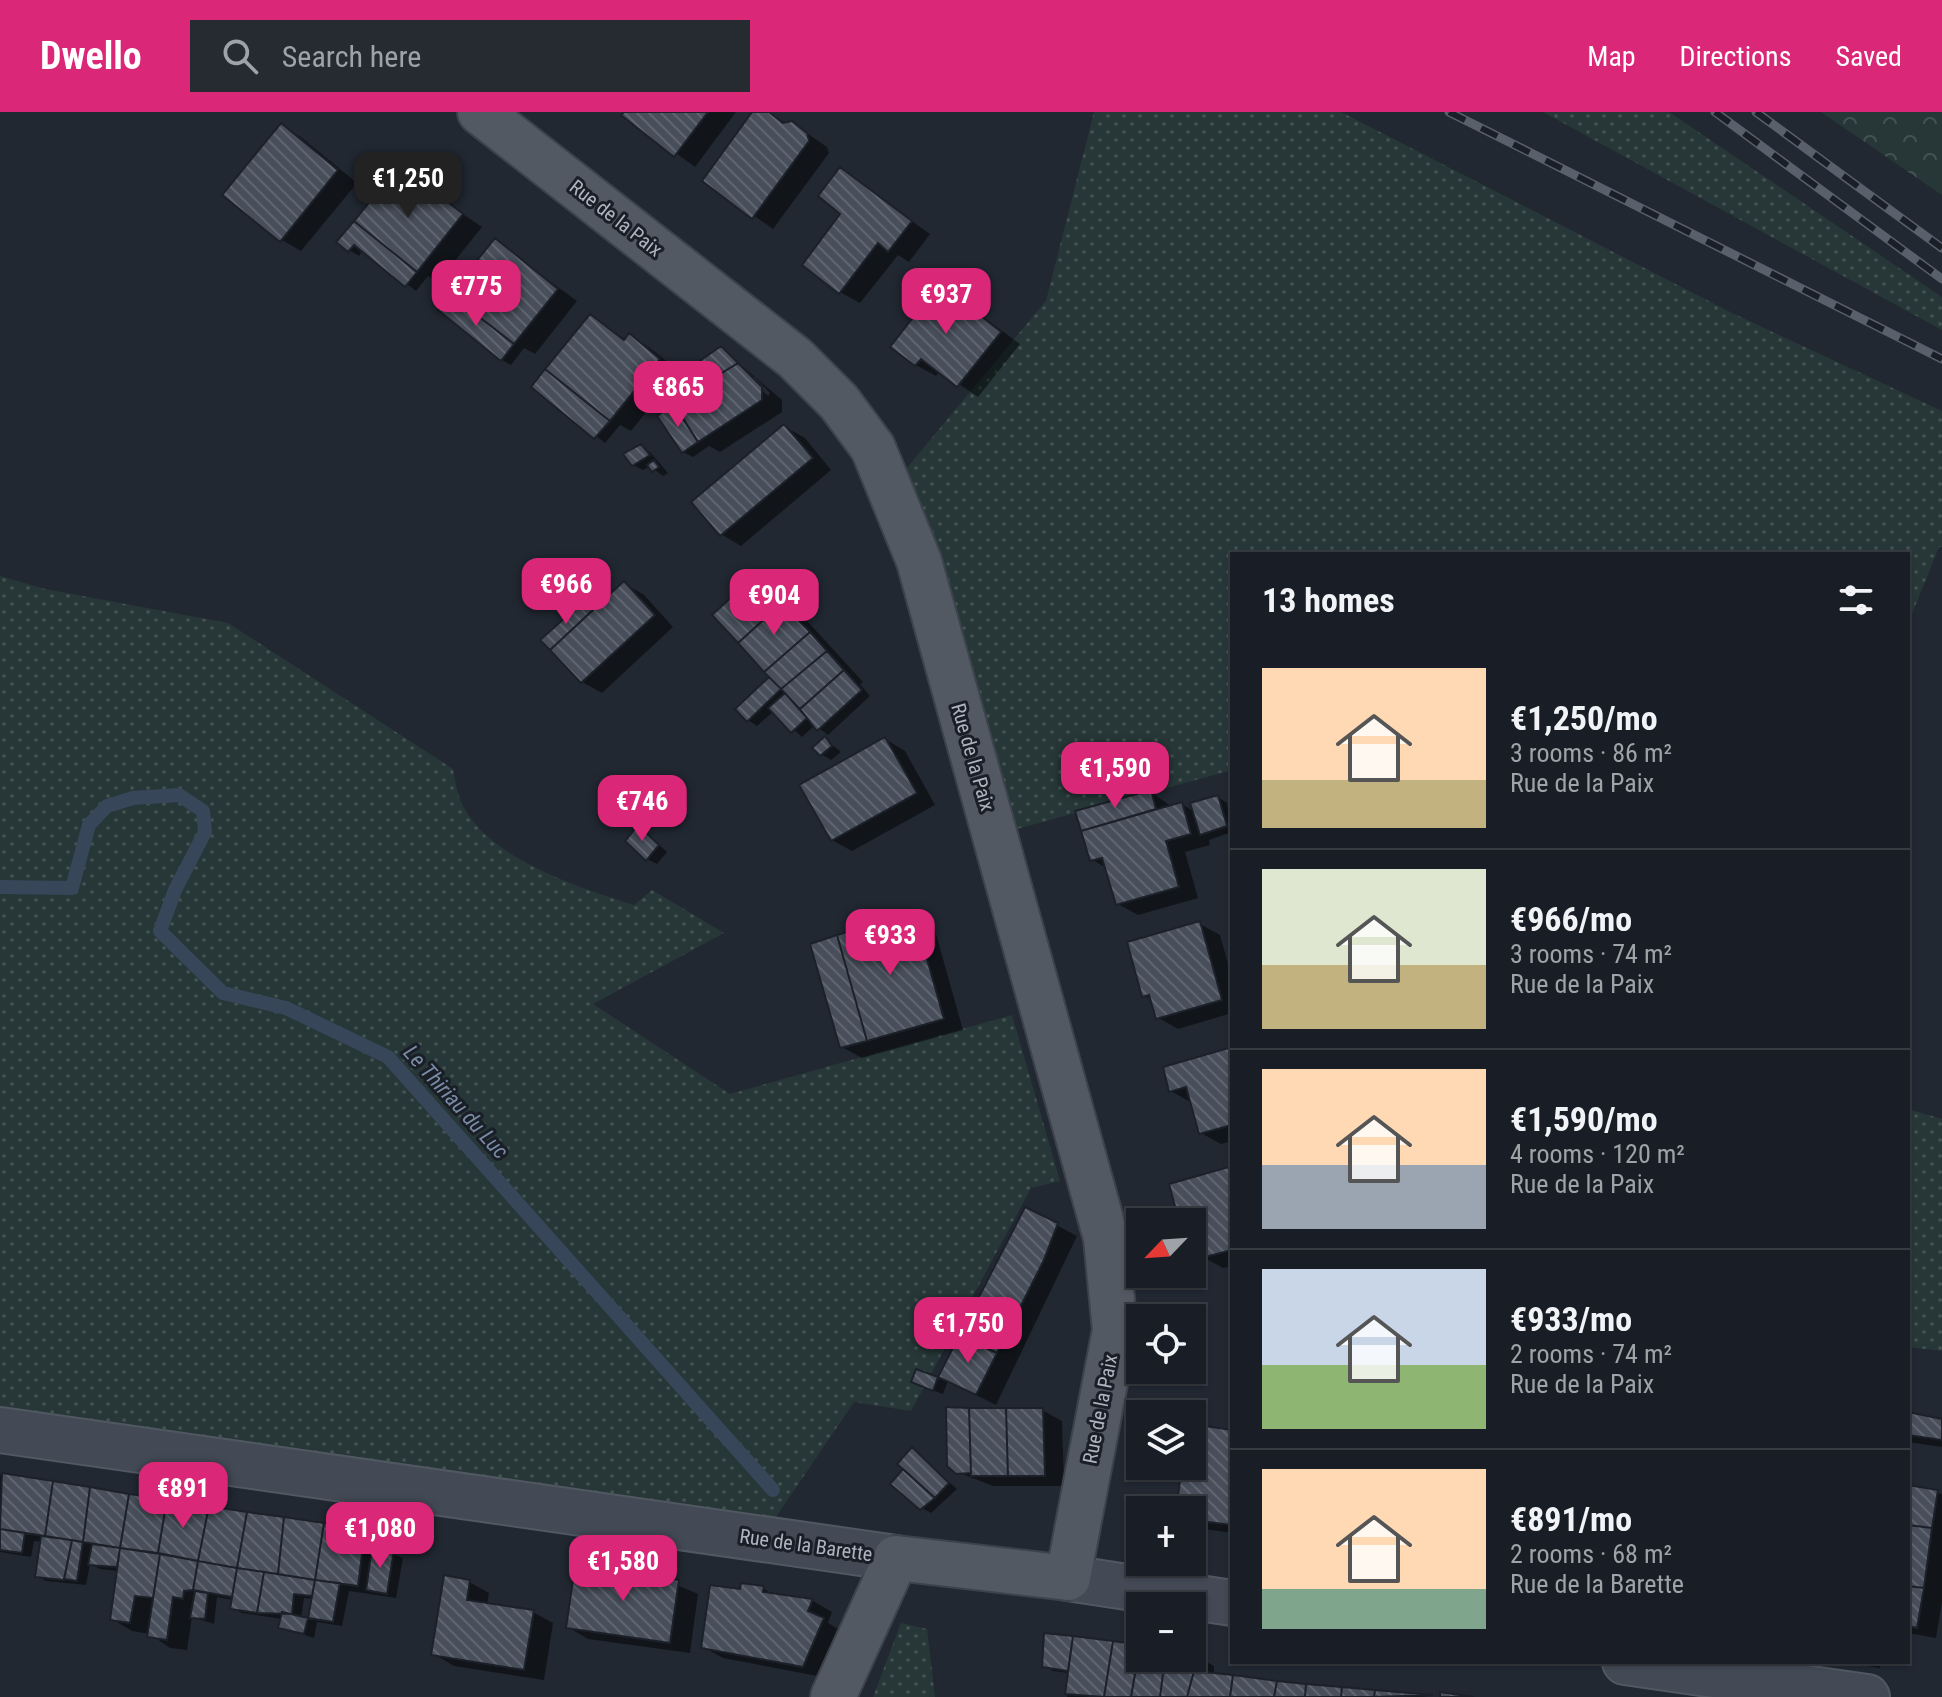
<!DOCTYPE html>
<html lang="en">
<head>
<meta charset="utf-8">
<style>
	body { margin:0; font-family:"Roboto Condensed",sans-serif; background:#262b32; color:#f1f3f6; height:100vh; display:flex; flex-direction:column; font-size:30px; white-space:nowrap }
	* { box-sizing:border-box; margin:0 }
	p { font-size:26px; color:#9fa2a7 }
	.icon { flex:none; width:44px; height:44px; fill:none; stroke:currentColor; stroke-width:2; stroke-linecap:round; stroke-linejoin:round }
	.map { position:relative; flex:1; overflow:hidden }
	.sheet { position:absolute; left:1230px; top:440px; width:680px; height:1112px; display:flex; flex-direction:column; background:#191e26; border-radius:0px; box-shadow:0 2px 6px #0004,0 0 0 2px #373c43 }
	.sheet>* { flex:none }
	.needle { width:52px; rotate:245deg }
	.buttons { position:absolute; left:1126px; top:1096px; display:grid; gap:16px }
	.buttons a { display:grid; place-items:center; width:80px; height:80px; border-radius:0px; background:#191e26; box-shadow:0 2px 6px #0004,0 0 0 2px #373c43; font-size:40px }
	.price { position:absolute; translate:-50% -68px; padding:0 18px; border-radius:16px; background:#db2777; color:#fff; font-size:26px; line-height:52px; filter:drop-shadow(0 2px 4px #0008) }
	.price::after { content:''; position:absolute; left:50%; top:48px; width:24px; height:18px; margin-left:-12px; background:inherit; clip-path:polygon(0 0,100% 0,50% 100%) }
	.price.selected { background:#222; color:#fff }
	ul { padding:0; list-style:none }
	li { display:flex; align-items:center; gap:24px; height:200px; padding:0 32px }
	li+li { border-top:2px solid #373c43 }
	li span { display:grid; place-items:center; flex:none; width:224px; height:160px; border-radius:0px; color:#555 }
	li>.icon { margin-inline-start:auto }
	span .icon { width:96px; height:96px; fill:#fffc; stroke-width:1 }
	li b { font-size:34px }
	h2 { display:flex; justify-content:space-between; align-items:center; height:96px; padding:0 32px; font-size:34px }
	header { display:flex; align-items:center; gap:48px; box-sizing:border-box; height:112px; padding:0 40px; background:#db2777; color:#fff }
	header strong { font-size:38px }
	nav { display:flex; gap:44px; margin-inline-start:auto; font-size:28px }
	.search { width:560px; height:72px; background:#262b32; display:flex; align-items:center; gap:20px; box-sizing:border-box; padding:0 28px; border-radius:0px; color:#9fa2a7; font-size:30px }
	.map>svg:first-child { display:block }
	.grass { fill:url(#grass-dots) }
	.forest { fill:url(#forest-crowns) }
	.shadow { fill:#0007; fill-rule:evenodd }
	.lines { fill:none; stroke-linecap:round; stroke-linejoin:round }
	.stream { stroke:#38465a; stroke-width:14 }
	.building { fill:url(#building-back-hatch); stroke:#1c2129; stroke-width:2 }
	.secondary-casing { stroke:#515861; stroke-width:48 }
	.primary-casing { stroke:#3d434c; stroke-width:48 }
	.secondary { stroke:#434955; stroke-width:44 }
	.primary { stroke:#525963; stroke-width:44 }
	.rail-casing { stroke:#58606c; stroke-width:9 }
	.rail { stroke:#1a1f27; stroke-width:6; stroke-dasharray:18; stroke-linecap:butt }
	.labels { text-anchor:middle; dominant-baseline:central; stroke-width:6; stroke-linejoin:round; paint-order:stroke }
	.street-label { font-size:20px; fill:#aeb5c0; stroke:#1a1f27 }
	.water-label { font-size:22px; font-style:italic; fill:#7a8ca5; stroke:#1a1f27 }
</style>
</head>
<body>
<header>
<strong>Dwello</strong>
<div class="search"><svg class="icon" aria-label="search" viewBox="0 0 24 24"><circle cx="10" cy="10" r="6"/><path d="M15 15l6 6"/></svg>Search here</div>
<nav><a>Map</a><a>Directions</a><a>Saved</a></nav>
</header>
<div class="map">
<svg width="1942" height="1585" viewBox="0 0 1942 1585">
	<defs>
		<pattern id="grass-dots" width="8" height="8" patternUnits="userSpaceOnUse" patternTransform="scale(2)"><rect width="8" height="8" fill="#273737"/><path d="M2 2h.1M6 6h.1" fill="none" stroke="#445252" stroke-width="1.8" stroke-linecap="round"/></pattern>
		<pattern id="forest-crowns" width="20" height="18" patternUnits="userSpaceOnUse" patternTransform="scale(2)"><rect width="20" height="18" fill="#273737"/><path d="M2 6a3 3 0 1 1 6 0M12 15a3 3 0 1 1 6 0" fill="none" stroke="#445252"/></pattern>
		<pattern id="building-back-hatch" width="6" height="6" patternUnits="userSpaceOnUse" patternTransform="scale(2)"><rect width="6" height="6" fill="#484f5b"/><path d="M-1 5l2 2M0 0l6 6M5-1l2 2" fill="none" stroke="#606671"/></pattern>
	</defs>
	<rect width="100%" height="100%" fill="#212832"/>
	<path class="grass" d="M1094 0H1341L1732 201 1942 299V435H1939L1908 512V442H1232V658L995 723 891 375 1046 189Z
		M1543 0H1669L1942 185V218Z
		M0 464 45 477 228 511 453 657C455 666 456 677 460 687 482 745 580 776 634 793L652 778 724 821 593 892 730 982 1012 903 1060 1069 1031 1076 911 1299 854 1290 761 1427 0 1318Z
		M1908 997 1942 1007V1239L1908 1235Z
		M901 1511 927 1517 935 1585H873Z"/>
	<path class="forest" d="M1821 0H1942V83Z"/>
	<path class="shadow" d="M626 0H736L695 55 624 3Z
		M755 0H768L787 12 792 11 827 35 829 41 773 117 705 69Z
		M281 14 301 25 357 71 301 139 282 128Z
		M398 58 482 115 438 170 428 164 416 179 363 138 359 144 349 138Z
		M840 58 930 122 909 150 898 143 860 191 840 180Z
		M495 129 577 189 535 242 524 236 511 253 502 248Z
		M941 174 1020 232 978 285 940 259 936 264 916 253Z
		M591 204 626 228 630 224 650 236 679 259 631 319 620 313 605 331 534 274Z
		M721 236 782 288V300L720 340 709 334 693 345 683 340 697 279 686 262ZM749 265H755L770 281 768 284Z
		M785 315 805 326 831 358 741 434 721 422Z
		M641 335 650 340 668 361 663 364 650 354 643 358 633 353Z
		M757 465 777 476 863 570 860 572 870 584 828 623 815 613 802 625 774 599 757 614 748 608 778 573Z
		M625 472 644 483 673 515 602 581 582 570 584 491 595 499Z
		M825 627 841 640 831 648 821 642Z
		M885 627 905 639 935 693 852 739 832 728Z
		M1151 680 1172 695 1182 692 1195 700 1218 685 1227 691 1232 720 1209 728 1210 733 1185 740 1198 786 1138 803 1118 792 1108 757 1091 747 1077 701Z
		M639 715 667 740 657 752 647 747Z
		M914 803 934 815 963 918 862 946 842 935Z
		M1200 812 1220 823 1232 866V901L1178 917 1157 905 1153 888 1144 884Z
		M1232 937V1029L1221 1032 1201 1021 1192 991 1171 979Z
		M1232 1056V1154L1223 1156 1203 1145 1191 1104 1178 1097Z
		M1026 1097 1077 1124 996 1293 948 1269 943 1282 922 1274 917 1259 939 1268Z
		M1042 1298 1062 1309 1064 1374H993L957 1360Z
		M1908 1302 1942 1309V1335L1908 1330Z
		M1192 1314 1232 1320V1421L1197 1416 1192 1413V1398H1178L1184 1354H1192Z
		M913 1338 957 1377 931 1401 922 1396 905 1357Z
		M0 1363 365 1420 385 1431 384 1439 403 1446 396 1486 349 1479 342 1514 317 1510 314 1526 280 1515 282 1507 242 1501 232 1496 233 1488 217 1485 214 1512 192 1505 187 1538 170 1536 150 1522 132 1519 112 1507 119 1459 100 1457 90 1452 86 1473 46 1469 37 1464 42 1430 34 1429 31 1445 0 1440ZM304 1486 314 1487 310 1508 301 1506Z
		M1908 1375 1942 1382V1490L1936 1526 1908 1521Z
		M606 1460 650 1461 698 1482 690 1541 588 1527 568 1515Z
		M469 1470 489 1481 487 1493 533 1500 553 1511 544 1568 454 1554 434 1542Z
		M763 1476 775 1484 813 1489 832 1500 828 1511 843 1520 823 1565 723 1546 703 1535 741 1479Z
		M1073 1526 1140 1535V1546H1192L1194 1543 1214 1554V1563L1428 1585H1067L1070 1558 1060 1552 1058 1555 1068 1561 1053 1559 1044 1554Z
		M1843 1550H1881L1880 1556Z"/>
	<g class="lines">
		<path class="stream" d="M0 775 72 776 89 713 107 694 133 686 179 683 203 699 205 720 175 778 160 819 223 881 286 896 388 945 773 1378"/>
	</g>
	<path class="building" d="M624 0H708L674 45 621 3Z
		M752 0H769L783 11 792 9 807 21 809 29 752 107 702 69Z
		M281 11 338 58 280 130 222 83Z
		M840 55 912 109 888 140 878 131 839 182 802 153 840 102 818 84Z
		M397 56 436 88 440 84 463 102 417 160 354 109Z
		M354 109 417 160 405 175 354 133 348 140 336 130Z
		M495 126 558 177 514 232 450 182Z
		M940 171 1001 220 957 275 921 247 915 254 890 235Z
		M450 182 514 232 501 249 438 198Z
		M590 202 624 228 629 221 660 247 610 309 545 257Z
		M721 234 738 251 694 278 683 261Z
		M738 251 762 275V288L698 330 673 291Z
		M545 257 610 309 594 327 531 275Z
		M674 292 698 330 682 341 657 304Z
		M784 312 813 346 720 424 691 390Z
		M641 332 650 343 632 354 623 342Z
		M654 348 659 355 652 360 647 353Z
		M757 462 782 491 738 531 712 503Z
		M624 469 655 503 581 571 550 538Z
		M584 489 593 498 550 538 540 528Z
		M782 491 810 520 764 560 738 531Z
		M810 520 827 539 781 577 764 560Z
		M827 539 844 558 800 597 781 577Z
		M844 558 862 578 817 619 800 597Z
		M769 565 781 577 747 610 735 597Z
		M785 581 807 606 791 621 768 596Z
		M825 624 832 634 820 644 812 636Z
		M885 625 917 681 831 729 799 673Z
		M1151 678 1156 697 1081 719 1075 699Z
		M1218 683 1227 714 1200 723 1190 691Z
		M1182 690 1191 722 1166 729 1179 775 1116 793 1102 746 1090 749 1081 719Z
		M638 713 659 733 646 749 625 729Z
		M914 801 944 907 867 929 837 823Z
		M1200 809 1222 888 1156 907 1149 883 1142 885 1127 830Z
		M837 823 867 929 840 936 810 832Z
		M1232 935V1013L1199 1022 1186 975 1169 980 1163 955Z
		M1232 1054V1138L1201 1146 1187 1095 1176 1098 1169 1072Z
		M1025 1095 1058 1111 1043 1150 997 1241 959 1224Z
		M959 1224 997 1241 976 1283 938 1265Z
		M916 1257 938 1265 933 1279 911 1270Z
		M946 1295 969 1296 971 1361 956 1362 947 1354Z
		M969 1296H1006L1008 1364H971Z
		M1006 1296H1043L1045 1364H1008Z
		M1908 1300 1942 1307V1328L1908 1323Z
		M1192 1312 1232 1318V1413L1192 1408V1398H1176L1182 1354H1192Z
		M912 1335 949 1371 935 1386 897 1352Z
		M903 1357 935 1386 920 1398 890 1372Z
		M2 1361 53 1369 45 1424 0 1417Z
		M53 1369 90 1375 83 1430 45 1424Z
		M1908 1373 1938 1378 1932 1416 1908 1413Z
		M90 1375 129 1382 120 1436 83 1430Z
		M129 1382 167 1387 158 1441 120 1436Z
		M167 1387 209 1394 198 1449 158 1441Z
		M209 1394 247 1400 237 1456 198 1449Z
		M247 1400 284 1405 278 1462 237 1456Z
		M284 1405 324 1411 315 1468 278 1462Z
		M324 1411 365 1418 358 1474 315 1468Z
		M1908 1413 1932 1416 1924 1476 1908 1474Z
		M0 1417 25 1421 22 1441 0 1438Z
		M41 1424 72 1428 64 1468 35 1465Z
		M72 1428 83 1430 77 1469 64 1467Z
		M92 1432 120 1436 117 1455 88 1453Z
		M120 1436 160 1442 153 1486 135 1484 130 1511 110 1508Z
		M372 1436 394 1438 387 1482 366 1478Z
		M160 1442 198 1449 193 1478 184 1479 183 1487 173 1485 167 1528 147 1525Z
		M198 1449 237 1456 232 1485 193 1478Z
		M605 1453 650 1459 649 1464 679 1468 670 1531 566 1516 575 1454 604 1458Z
		M237 1456 264 1460 257 1501 230 1497Z
		M264 1460 315 1468 312 1484 294 1482 292 1502 257 1501Z
		M444 1463 470 1468 467 1488 534 1498 524 1558 431 1543Z
		M315 1468 340 1471 333 1510 308 1506Z
		M741 1471 764 1474 763 1480 813 1487 808 1499 824 1506 803 1555 701 1536 710 1473 740 1477Z
		M1908 1474 1924 1476 1917 1516 1908 1514Z
		M195 1479 208 1481 205 1507 190 1506Z
		M282 1500 308 1506 304 1522 278 1516Z
		M1044 1521 1073 1524 1068 1559 1042 1555Z
		M1073 1524 1113 1529 1104 1585 1065 1582Z
		M1113 1529 1140 1533 1131 1585H1104Z
		M1140 1534V1546H1165L1160 1585H1131Z
		M1192 1541H1195L1194 1559 1187 1585H1160L1165 1546H1192Z
		M1194 1559 1233 1563 1230 1585H1187Z
		M1233 1563 1277 1569 1274 1585H1230Z
		M1277 1569 1306 1572 1305 1585H1274Z
		M1306 1572 1342 1575 1341 1585H1305Z
		M1342 1575 1375 1578 1374 1585H1341Z
		M1375 1578 1433 1583 1374 1585Z
		M1440 1580 1474 1585H1440Z"/>
	<g class="lines">
		<defs>
			<path id="secondary" d="M0 1318 896 1446
				M1068 1466 1232 1491
				M1625 1550 1867 1585"/>
			<path id="primary" d="M480 0 795 246 839 290 873 336 919 449 1106 1126 1115 1218 1068 1466 896 1446 833 1585"/>
		</defs>
		<use href="#secondary" class="secondary-casing"/>
		<use href="#primary" class="primary-casing"/>
		<use href="#secondary" class="secondary"/>
		<use href="#primary" class="primary"/>
		<defs>
			<path id="rail" d="M1449 0 1942 247
				M1715 0 1942 167
				M1756 0 1942 136"/>
		</defs>
		<use href="#rail" class="rail-casing"/>
		<use href="#rail" class="rail"/>
	</g>
	<g class="labels">
		<g class="street-label">
			<text transform="translate(616 106) rotate(38)">Rue de la Paix</text>
			<text transform="translate(973 645) rotate(74)">Rue de la Paix</text>
			<text transform="translate(1100 1297) rotate(-79)">Rue de la Paix</text>
			<text transform="translate(806 1433) rotate(8)">Rue de la Barette</text>
		</g>
		<g class="water-label">
			<text transform="translate(456 990) rotate(48)">Le Thiriau du Luc</text>
		</g>
	</g>
</svg>
<div class="buttons">
<a><svg class="needle" viewBox="-14 -14 28 28"><path d="M0-13l5 13h-10z" fill="#e53935"/><path d="M0 13l5-13h-10z" fill="#9fa2a7"/></svg></a>
<a><svg class="icon" aria-label="locate" viewBox="0 0 24 24"><circle cx="12" cy="12" r="6"/><path d="M12 2v4M12 18v4M2 12h4M18 12h4"/></svg></a>
<a><svg class="icon" aria-label="layers" viewBox="0 0 24 24"><path d="M12 4l9 5-9 5-9-5zM3 14l9 5 9-5"/></svg></a>
<a>+</a>
<a>−</a>
</div>
<b class="price selected" style="left:408px;top:108px">€1,250</b>
<b class="price" style="left:476px;top:216px">€775</b>
<b class="price" style="left:946px;top:224px">€937</b>
<b class="price" style="left:678px;top:317px">€865</b>
<b class="price" style="left:566px;top:514px">€966</b>
<b class="price" style="left:774px;top:525px">€904</b>
<b class="price" style="left:1115px;top:698px">€1,590</b>
<b class="price" style="left:642px;top:731px">€746</b>
<b class="price" style="left:890px;top:865px">€933</b>
<b class="price" style="left:968px;top:1253px">€1,750</b>
<b class="price" style="left:183px;top:1418px">€891</b>
<b class="price" style="left:380px;top:1458px">€1,080</b>
<b class="price" style="left:623px;top:1491px">€1,580</b>
<section class="sheet">
<h2>13 homes<svg class="icon" aria-label="filters" viewBox="0 0 24 24"><path d="M4 7h16M4 17h16"/><circle cx="9" cy="7" r="2"/><circle cx="15" cy="17" r="2"/></svg></h2>
<ul>
<li><span style="background:linear-gradient(#ffd9b3 70%,#c2b280 0)"><svg class="icon" aria-label="home" viewBox="0 0 24 24"><path d="M3 11l9-7 9 7M6 9v11h12V9"/></svg></span><div><b>€1,250/mo</b><p>3 rooms · 86 m²</p><p>Rue de la Paix</p></div></li>
<li><span style="background:linear-gradient(#dfe7d0 60%,#c2b280 0)"><svg class="icon" aria-label="home" viewBox="0 0 24 24"><path d="M3 11l9-7 9 7M6 9v11h12V9"/></svg></span><div><b>€966/mo</b><p>3 rooms · 74 m²</p><p>Rue de la Paix</p></div></li>
<li><span style="background:linear-gradient(#ffd9b3 60%,#9aa5b1 0)"><svg class="icon" aria-label="home" viewBox="0 0 24 24"><path d="M3 11l9-7 9 7M6 9v11h12V9"/></svg></span><div><b>€1,590/mo</b><p>4 rooms · 120 m²</p><p>Rue de la Paix</p></div></li>
<li><span style="background:linear-gradient(#c9d6e8 60%,#8fb573 0)"><svg class="icon" aria-label="home" viewBox="0 0 24 24"><path d="M3 11l9-7 9 7M6 9v11h12V9"/></svg></span><div><b>€933/mo</b><p>2 rooms · 74 m²</p><p>Rue de la Paix</p></div></li>
<li><span style="background:linear-gradient(#ffd9b3 75%,#7fa58c 0)"><svg class="icon" aria-label="home" viewBox="0 0 24 24"><path d="M3 11l9-7 9 7M6 9v11h12V9"/></svg></span><div><b>€891/mo</b><p>2 rooms · 68 m²</p><p>Rue de la Barette</p></div></li>
</ul>
</section>
</div>
</body>
</html>
